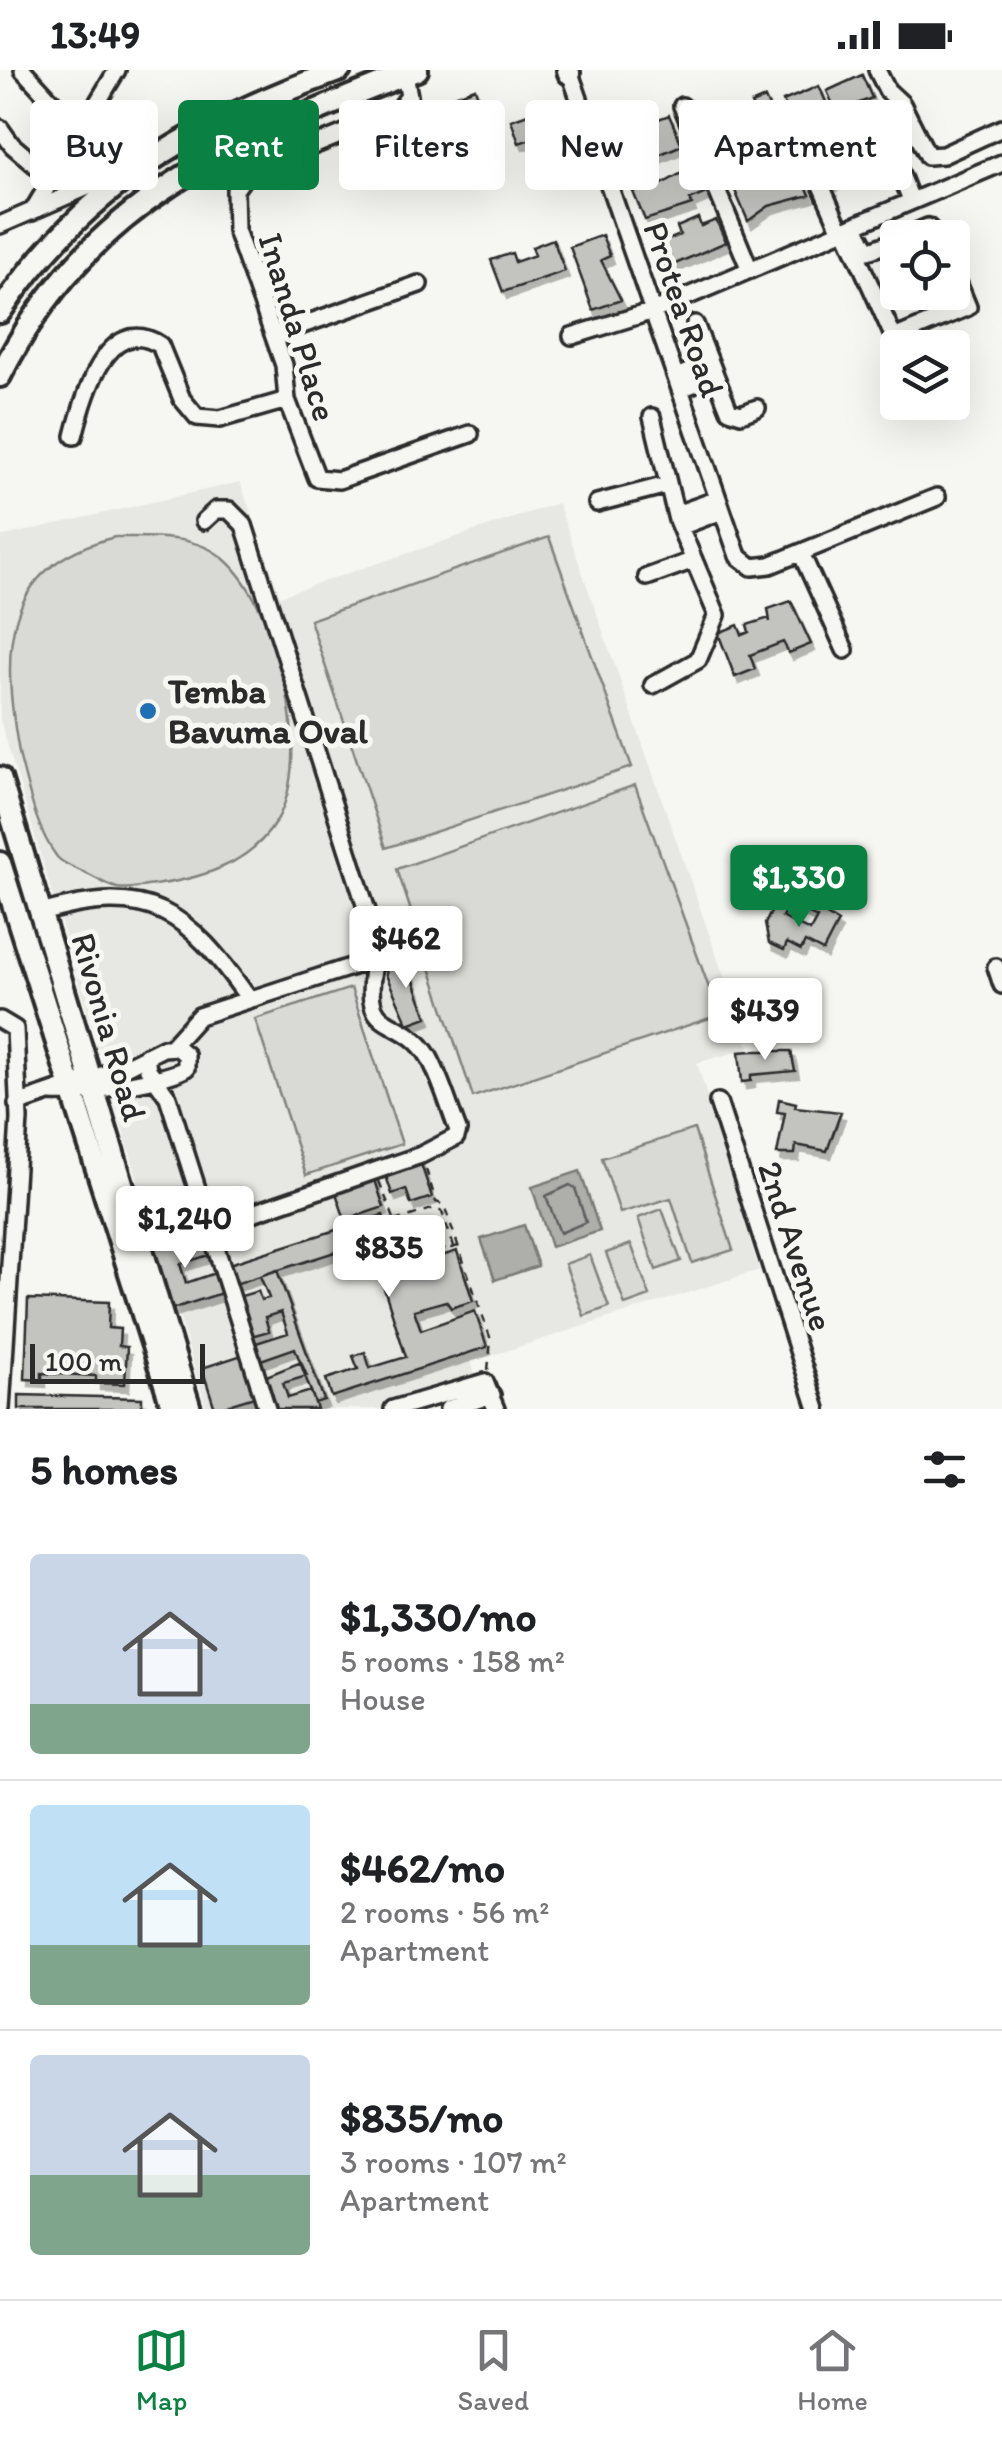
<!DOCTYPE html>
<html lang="en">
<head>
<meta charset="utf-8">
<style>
	body { margin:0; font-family:Itim,sans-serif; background:#f6f6f6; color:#202124; height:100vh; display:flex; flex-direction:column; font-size:38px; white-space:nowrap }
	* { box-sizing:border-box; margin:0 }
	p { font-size:32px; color:#757577 }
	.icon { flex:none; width:55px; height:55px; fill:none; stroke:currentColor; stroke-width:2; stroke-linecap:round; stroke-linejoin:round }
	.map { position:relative; height:1339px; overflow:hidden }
	.sheet { display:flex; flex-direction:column; background:#fff; flex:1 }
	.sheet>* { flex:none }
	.banner { position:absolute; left:30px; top:30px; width:942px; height:90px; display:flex; gap:20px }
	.tools { position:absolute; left:880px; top:150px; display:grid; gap:20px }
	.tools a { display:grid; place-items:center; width:90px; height:90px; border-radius:10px; background:#fff; box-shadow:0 10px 40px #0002; font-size:50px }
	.scale { position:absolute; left:30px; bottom:25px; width:175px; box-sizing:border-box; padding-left:10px; border:5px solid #2b2b2b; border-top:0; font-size:28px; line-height:35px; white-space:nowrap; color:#2b2b2b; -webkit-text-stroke:8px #f6f6f2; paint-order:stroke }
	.price { position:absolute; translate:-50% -85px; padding:0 22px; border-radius:10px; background:#fff; color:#222; font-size:32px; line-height:65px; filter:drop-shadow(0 2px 5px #0008) }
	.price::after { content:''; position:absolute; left:50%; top:60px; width:30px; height:22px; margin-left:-15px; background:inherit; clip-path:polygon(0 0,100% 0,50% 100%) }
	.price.active { background:#0b8043; color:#fff }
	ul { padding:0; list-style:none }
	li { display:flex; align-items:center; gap:30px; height:250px; padding:0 30px }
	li+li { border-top:2px solid #e0e0e0 }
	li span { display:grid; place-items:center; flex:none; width:280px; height:200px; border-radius:10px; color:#555 }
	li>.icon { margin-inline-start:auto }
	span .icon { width:120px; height:120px; fill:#fffc; stroke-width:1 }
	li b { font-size:42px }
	h2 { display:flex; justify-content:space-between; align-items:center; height:120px; padding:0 30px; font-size:42px }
	.tag { padding:0 35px; border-radius:10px; background:#fff; box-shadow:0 10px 40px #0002; font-size:35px; line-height:90px }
	.tag.active { background:#0b8043; color:#fff }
	.status { display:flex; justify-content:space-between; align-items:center; height:70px; padding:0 50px; background:#fff; direction:ltr }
	.status svg { height:28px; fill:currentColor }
	.dock { display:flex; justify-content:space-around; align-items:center; height:140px; border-top:2px solid #e0e0e0; background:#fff; font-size:28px; color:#757577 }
	.dock a { display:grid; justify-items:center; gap:5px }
	.dock .active { color:#0b8043 }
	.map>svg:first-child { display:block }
	.built { fill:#e7e7e3 }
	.green { fill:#d9d9d5; stroke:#828280; stroke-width:2.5 }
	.water { fill:#aeaeab; stroke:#7a7a78; stroke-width:2.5 }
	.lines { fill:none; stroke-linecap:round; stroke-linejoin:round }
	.shore { stroke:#5f5f5e; stroke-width:2.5 }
	.building { fill:#c3c3c0; stroke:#2b2b2b; stroke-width:2.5; filter:url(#shadow) }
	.minor-casing { stroke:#2b2b2b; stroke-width:22 }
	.major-casing { stroke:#2b2b2b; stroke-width:28 }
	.path { stroke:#2b2b2b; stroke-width:2.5; stroke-dasharray:8 8; stroke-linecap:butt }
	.minor { stroke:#f6f6f2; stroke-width:15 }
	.major { stroke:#f6f6f2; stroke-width:20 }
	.poi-dot { fill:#1f6fb2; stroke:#f6f6f2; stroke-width:4 }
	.labels { text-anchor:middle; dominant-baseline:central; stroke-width:10; stroke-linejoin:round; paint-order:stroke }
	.street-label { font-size:35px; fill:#2b2b2b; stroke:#f6f6f2 }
	.poi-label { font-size:35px; font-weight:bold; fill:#2b2b2b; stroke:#f6f6f2; text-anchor:start }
</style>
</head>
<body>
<div class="status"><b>13:49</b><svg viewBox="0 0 49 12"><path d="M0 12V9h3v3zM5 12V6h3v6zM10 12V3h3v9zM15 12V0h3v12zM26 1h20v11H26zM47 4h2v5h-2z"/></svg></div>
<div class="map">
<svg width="1002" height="1339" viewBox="0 0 1002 1339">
	<defs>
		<filter id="shadow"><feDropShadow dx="4" dy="7" stdDeviation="0" flood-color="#0004"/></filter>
	</defs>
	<rect width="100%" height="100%" fill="#f6f6f2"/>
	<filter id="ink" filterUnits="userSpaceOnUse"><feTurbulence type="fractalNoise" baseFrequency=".01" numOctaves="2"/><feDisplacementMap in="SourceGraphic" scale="20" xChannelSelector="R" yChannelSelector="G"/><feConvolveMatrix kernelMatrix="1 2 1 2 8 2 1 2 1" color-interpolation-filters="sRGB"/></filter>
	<g filter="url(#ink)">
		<path class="built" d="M240 412 280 526 558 433 749 978 697 993 759 1200 471 1292 486 1339H207L0 650V467Z"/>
		<path class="green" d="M115 467C150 467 196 464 224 489 279 536 314 687 277 750 250 796 196 810 147 816 138 817 126 820 117 818 106 815 94 807 83 802 75 798 63 794 57 787 36 759 29 721 20 688 0 579 0 496 115 467Z
			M549 467 632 697 386 778 310 550Z
			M635 715 719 945 473 1027 397 799Z
			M351 918 402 1074 306 1105 255 949Z
			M694 1059 733 1180 692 1193 671 1128 620 1143 602 1088Z
			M662 1139 681 1191 656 1200 638 1148Z
			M631 1174 650 1226 625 1235 606 1183Z
			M590 1185 609 1237 584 1246 565 1194Z"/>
		<path class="water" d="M580 1101 600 1161 551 1177 532 1117Z
			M524 1155 538 1196 495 1210 481 1169Z"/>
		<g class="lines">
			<path class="shore" d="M570 1115 575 1118 586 1152 560 1163 546 1126Z"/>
		</g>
		<path class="building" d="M862 5 872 28 852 36 856 44 840 51 827 21Z
			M819 16 829 39 808 47 812 55 796 62 783 31Z
			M475 18 487 53 451 70 452 75 445 78 432 35Z
			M765 28 781 64 766 70 763 64 733 77 735 83 721 89 703 45 716 40 722 52 730 49 728 45 753 38 751 34Z
			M547 37 553 53 562 51 565 58 519 73 511 50Z
			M669 45 682 75 625 99 612 68 632 59 635 67 651 60 648 53Z
			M875 69 884 91 865 99 867 104 831 114 822 91Z
			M795 90 810 125 769 136 748 151 733 116 746 110 749 116 759 112 757 108 784 101 781 95Z
			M694 96 706 123 690 130 692 135 645 150 633 122 653 114 655 118Z
			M698 148 701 156 716 150 726 172 666 198 656 175 680 165 677 157Z
			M602 165 610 186 601 190 621 230 593 240 570 177Z
			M553 169 565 201 503 222 491 190 512 183 515 192 535 185 532 177Z
			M791 531 811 574 789 583 783 572 750 585 755 599 735 607 718 563 738 555 742 565 749 562 747 555 769 548 770 552 768 539Z
			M807 833 838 852 823 881 805 872 801 880 787 873 784 880 769 873 765 854 774 836 785 842 782 847 810 861 817 848 803 841Z
			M406 889 427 947 408 954 386 905 387 896Z
			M752 981H791L795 1001 751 1005V1011L742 1012 739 982Z
			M779 1029 796 1033 795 1037 841 1042 827 1081 796 1075 795 1084H777L785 1043 777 1042Z
			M419 1088 432 1127 411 1134 406 1119 392 1124 384 1100Z
			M373 1104 384 1137 345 1150 334 1117Z
			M383 1145 403 1207 434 1197 432 1189 457 1181 473 1231 451 1238 446 1231 414 1240 421 1260 475 1241 487 1277 332 1327 326 1309 358 1299 353 1286 365 1282 370 1298 406 1287 369 1171 235 1214 229 1194Z
			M202 1162 209 1185 180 1194 186 1213 218 1202 225 1222 172 1239 152 1178Z
			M277 1200 324 1330 315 1333 295 1278 261 1290 253 1274 288 1263 281 1242 265 1247 269 1261 251 1266 238 1227 258 1221 261 1230 269 1228 260 1206Z
			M28 1229 109 1232 108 1258 120 1259 119 1276 127 1277 125 1314 96 1313V1306L42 1303V1310L25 1309Z
			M245 1284 258 1326 215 1339 202 1298Z
			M301 1292 307 1306 283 1313 288 1328 311 1321 317 1339H275L264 1307Z
			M19 1325 142 1328V1339H19Z"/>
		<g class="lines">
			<defs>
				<path id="minor" d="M23 0 80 62
					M569 0 738 486 752 497 770 495 937 427
					M877 0 887 20 902 34 928 86 943 85 1002 58
					M405 5 409 26 398 41 247 103 235 120 236 160 284 295 287 330 317 408 339 410 470 364
					M682 36 750 200
					M0 58 12 75 52 109
					M822 70 871 50 880 51 911 130
					M768 90 805 79 841 161
					M574 106 571 81 593 70
					M32 142 117 0
					M0 155 129 99
					M845 159 894 268 968 237 952 198
					M859 164 868 181 898 170
					M902 168 928 157 939 168
					M695 254 729 340 741 344 757 338
					M274 265 419 214
					M572 266 653 241 1002 93
					M677 307 710 293
					M681 319 715 305
					M652 347 677 450 717 545 698 590 653 615
					M74 366C83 330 106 241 160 275L182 329 197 347 220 349 287 330
					M597 433 667 415
					M676 444 718 429
					M680 457 722 441
					M801 483 845 580
					M647 507 694 490
					M41 843C150 812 187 841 249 929
					M996 897 1002 915
					M0 950 15 959 19 1049 1 1339
					M171 977 199 946 375 889 378 875 244 455 229 440H216L204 451
					M146 986 148 999 168 1027 267 1339
					M718 1032 817 1339
					M17 1034 125 997 163 978 177 977 186 985V998C169 1010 74 1025 52 1023
					M241 1147 421 1085 456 1067 458 1060C449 1037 441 1009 429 987 400 940 358 971 375 889
					M393 1339 485 1312 496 1339
					M448 1339 492 1325"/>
				<path id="major" d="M568 0 569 3
					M0 242C86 113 197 52 340 0
					M0 306C91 125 239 70 417 0
					M0 708 190 1339
					M0 793 173 1339"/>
			</defs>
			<use href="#minor" class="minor-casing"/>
			<use href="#major" class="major-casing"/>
			<path class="path" d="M426 1099 436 1132 444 1135 491 1270 488 1300
				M379 1111 395 1151 445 1180
				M454 1177 442 1142 435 1138 395 1151 408 1193C424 1187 441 1182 458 1176"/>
			<use href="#minor" class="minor"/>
			<use href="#major" class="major"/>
		</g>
	</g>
	<circle class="poi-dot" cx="148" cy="641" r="10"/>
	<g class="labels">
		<g class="street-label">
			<text transform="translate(684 239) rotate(71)">Protea Road</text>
			<text transform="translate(298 257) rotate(73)">Inanda Place</text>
			<text transform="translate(109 957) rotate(74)">Rivonia Road</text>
			<text transform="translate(796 1176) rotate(72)">2nd Avenue</text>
		</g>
		<g class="poi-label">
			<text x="168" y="621">Temba<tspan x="168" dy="40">Bavuma Oval</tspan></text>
		</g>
	</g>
</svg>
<div class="tools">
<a><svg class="icon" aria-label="locate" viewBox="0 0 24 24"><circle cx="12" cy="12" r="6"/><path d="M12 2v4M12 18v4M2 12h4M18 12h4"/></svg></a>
<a><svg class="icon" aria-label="layers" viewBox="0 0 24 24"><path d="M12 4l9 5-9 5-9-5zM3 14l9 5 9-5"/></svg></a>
</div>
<div class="scale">100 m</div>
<b class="price active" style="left:799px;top:860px">$1,330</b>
<b class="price" style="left:406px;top:921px">$462</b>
<b class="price" style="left:765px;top:993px">$439</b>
<b class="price" style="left:185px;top:1201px">$1,240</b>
<b class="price" style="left:389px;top:1230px">$835</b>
<div class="banner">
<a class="tag">Buy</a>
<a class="tag active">Rent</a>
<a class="tag">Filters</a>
<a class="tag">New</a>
<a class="tag">Apartment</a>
</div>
</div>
<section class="sheet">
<h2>5 homes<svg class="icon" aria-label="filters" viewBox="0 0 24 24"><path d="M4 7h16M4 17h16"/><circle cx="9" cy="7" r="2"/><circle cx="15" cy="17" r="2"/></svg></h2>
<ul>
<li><span style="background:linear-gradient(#c9d6e8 75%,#7fa58c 0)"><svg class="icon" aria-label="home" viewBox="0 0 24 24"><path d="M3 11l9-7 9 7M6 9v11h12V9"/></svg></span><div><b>$1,330/mo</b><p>5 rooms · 158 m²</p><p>House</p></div></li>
<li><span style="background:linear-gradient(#bfe0f5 70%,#7fa58c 0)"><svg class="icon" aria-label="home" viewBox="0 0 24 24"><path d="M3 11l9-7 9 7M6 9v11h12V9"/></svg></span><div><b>$462/mo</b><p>2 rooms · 56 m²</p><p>Apartment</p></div></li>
<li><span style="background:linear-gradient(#c9d6e8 60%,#7fa58c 0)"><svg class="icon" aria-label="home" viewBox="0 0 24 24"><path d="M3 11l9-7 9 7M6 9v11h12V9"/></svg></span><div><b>$835/mo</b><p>3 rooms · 107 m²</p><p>Apartment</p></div></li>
</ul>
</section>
<nav class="dock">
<a class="active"><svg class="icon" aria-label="map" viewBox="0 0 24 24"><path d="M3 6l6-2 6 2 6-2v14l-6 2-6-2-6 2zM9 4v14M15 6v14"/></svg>Map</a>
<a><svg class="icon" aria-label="saved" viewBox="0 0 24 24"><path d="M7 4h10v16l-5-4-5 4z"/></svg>Saved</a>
<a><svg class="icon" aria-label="home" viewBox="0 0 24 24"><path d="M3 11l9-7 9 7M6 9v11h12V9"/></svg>Home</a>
</nav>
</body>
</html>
